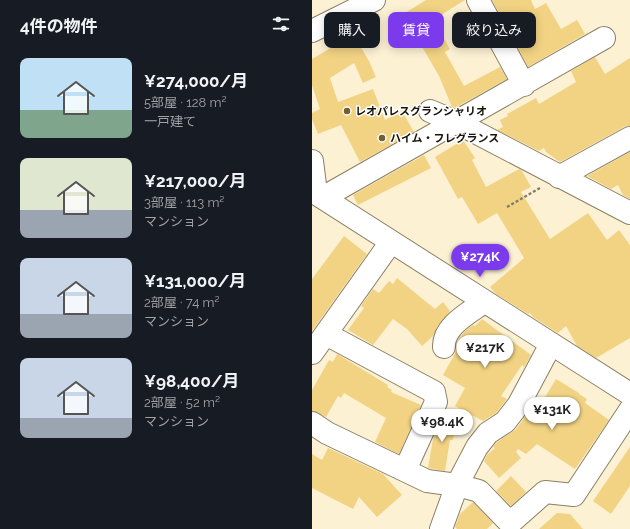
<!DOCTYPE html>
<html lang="ja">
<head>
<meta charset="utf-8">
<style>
	body { margin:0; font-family:Raleway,"Noto Sans JP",sans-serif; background:#242831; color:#f1f3f6; height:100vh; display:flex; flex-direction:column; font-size:15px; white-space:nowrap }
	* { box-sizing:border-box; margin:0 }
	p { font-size:13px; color:#9ea1a6 }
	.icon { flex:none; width:22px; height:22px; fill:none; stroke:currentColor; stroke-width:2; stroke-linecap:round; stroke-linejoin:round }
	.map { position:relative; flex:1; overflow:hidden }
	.side { display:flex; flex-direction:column; background:#171b24; width:312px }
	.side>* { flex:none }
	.top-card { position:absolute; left:12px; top:12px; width:246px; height:36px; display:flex; gap:8px }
	.price { position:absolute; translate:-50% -34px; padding:0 9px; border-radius:14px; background:#fff; color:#222; font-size:13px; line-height:26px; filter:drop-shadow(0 1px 2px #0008) }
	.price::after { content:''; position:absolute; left:50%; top:24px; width:12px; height:9px; margin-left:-6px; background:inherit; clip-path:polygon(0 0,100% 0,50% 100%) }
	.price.on { background:#7c3aed; color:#fff }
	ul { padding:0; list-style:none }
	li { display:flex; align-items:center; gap:12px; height:100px; padding:0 20px }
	li span { display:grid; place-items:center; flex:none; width:112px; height:80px; border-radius:8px; color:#555 }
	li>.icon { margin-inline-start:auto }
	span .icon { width:48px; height:48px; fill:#fffc; stroke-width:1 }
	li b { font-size:17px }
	h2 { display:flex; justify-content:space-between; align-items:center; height:48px; padding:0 20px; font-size:17px }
	.chip { padding:0 14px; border-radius:8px; background:#171b24; box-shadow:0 2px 10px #0003; font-size:14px; line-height:36px }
	.chip.on { background:#7c3aed; color:#fff }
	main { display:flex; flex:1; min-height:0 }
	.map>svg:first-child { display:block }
	.building { fill:#f2d384 }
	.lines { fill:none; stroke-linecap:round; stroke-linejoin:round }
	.minor-casing { stroke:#8b8065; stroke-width:24 }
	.path { stroke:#847d69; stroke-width:2.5; stroke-dasharray:3 2; stroke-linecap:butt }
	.minor { stroke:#fff; stroke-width:22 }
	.poi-dot { fill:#725f2d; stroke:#fff; stroke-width:1.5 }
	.labels { text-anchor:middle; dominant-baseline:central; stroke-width:3; stroke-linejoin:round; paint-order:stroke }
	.poi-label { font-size:11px; font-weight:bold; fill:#171309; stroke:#fff; text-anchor:start }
</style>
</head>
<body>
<main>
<section class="side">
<h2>4件の物件<svg class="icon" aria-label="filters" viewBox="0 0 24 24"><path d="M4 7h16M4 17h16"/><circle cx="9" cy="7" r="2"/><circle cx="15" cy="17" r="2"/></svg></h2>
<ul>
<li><span style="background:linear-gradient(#bfe0f5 65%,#7fa58c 0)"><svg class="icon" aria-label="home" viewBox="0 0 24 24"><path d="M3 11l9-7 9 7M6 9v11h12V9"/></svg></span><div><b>¥274,000/月</b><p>5部屋 · 128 m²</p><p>一戸建て</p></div></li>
<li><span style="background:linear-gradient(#dfe7d0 65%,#9aa5b1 0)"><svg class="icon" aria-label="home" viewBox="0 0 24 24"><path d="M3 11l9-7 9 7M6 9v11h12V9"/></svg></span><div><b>¥217,000/月</b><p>3部屋 · 113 m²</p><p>マンション</p></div></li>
<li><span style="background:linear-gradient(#c9d6e8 70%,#9aa5b1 0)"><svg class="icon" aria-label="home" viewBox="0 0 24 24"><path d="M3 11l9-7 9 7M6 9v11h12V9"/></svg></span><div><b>¥131,000/月</b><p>2部屋 · 74 m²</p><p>マンション</p></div></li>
<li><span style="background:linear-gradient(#c9d6e8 75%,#9aa5b1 0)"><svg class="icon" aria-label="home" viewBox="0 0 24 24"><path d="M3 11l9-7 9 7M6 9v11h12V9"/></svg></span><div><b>¥98,400/月</b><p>2部屋 · 52 m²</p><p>マンション</p></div></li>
</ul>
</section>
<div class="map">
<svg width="318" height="529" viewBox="0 0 318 529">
	<rect width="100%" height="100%" fill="#fcf1d3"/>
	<path class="building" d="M114 0H153L121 20 138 49 133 52 152 86 188 67 195 79 143 108 140 107 127 76 101 31 95 35 85 18Z
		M180 0H219L223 9 234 3 249 29 265 20 273 34 216 67Z
		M37 27 57 61 64 77 51 83 42 63 18 78 26 102 61 89 73 120 90 111 102 132 48 162 29 125 6 134 0 119V113L8 109 0 85V59L32 40 28 31Z
		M283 57 293 74 318 58V126L312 127 248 162 234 152 232 148 227 151 185 130 191 127 188 120 196 116 195 114 224 98 227 104 264 82 259 71Z
		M151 140 163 158 160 160 174 187 207 169 210 171 219 187 209 192 238 239 276 213 295 240 307 230 318 245V338L284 358 265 346 254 326 246 333 221 317 218 313 216 314 184 294 178 287 212 258 185 213 166 224 150 197 146 199 123 157Z
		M318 152V199L311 195 306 185 299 189 275 176Z
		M112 155 119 168 46 205 41 195Z
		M32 236 55 254 0 331V279Z
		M85 278 123 309 131 302 138 311 126 325 121 336 110 346 95 329 81 319 61 345 36 330 52 308 49 306 61 289 67 293 77 281 81 284Z
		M170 319 219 355 212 367 210 365 189 396 195 399 184 413 171 421 143 406 153 388 131 375 144 352 147 339 154 330 161 325 163 326Z
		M25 354 76 385 75 387 80 390 79 392 109 405 87 454 63 442 74 418 32 393 29 398 26 396 14 417 0 411V390L17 360 21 362Z
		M244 379 267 393V394L275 399 273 403 297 420 263 469 225 444 214 454 206 449 204 452 209 458 187 478 172 461 175 455 183 448 181 447 185 442 203 430 219 409 224 412Z
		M133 413 144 414 141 440H138L133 471 116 468 121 439Z
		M318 447V486L299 514 281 501Z
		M16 448 71 474 90 495 65 517 47 497 41 509 0 488V454L10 460Z
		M199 476 214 492 199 506 184 491Z
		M161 502 181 523 175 529H145L143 527 148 514Z
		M245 513 258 514 271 529H227Z"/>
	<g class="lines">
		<defs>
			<path id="minor" d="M166 0 212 85
				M0 31 62 0
				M118 111 144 122 318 213
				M0 161 4 193
				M247 177 318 138
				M0 191 318 394
				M12 197 292 38
				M14 334 122 392 124 402 93 470
				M132 347C131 326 157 313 172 302
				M0 353 79 242
				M0 423 15 433 115 481 145 485 167 491 198 523 233 492 262 495 318 410
				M129 529 145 485 165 447 176 433 193 422 207 404 239 344"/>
		</defs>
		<use href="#minor" class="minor-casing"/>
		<path class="path" d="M195 207 228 188"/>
		<use href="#minor" class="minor"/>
	</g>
	<g class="poi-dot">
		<circle cx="35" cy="111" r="4"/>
		<circle cx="70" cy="138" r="4"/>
	</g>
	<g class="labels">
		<g class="poi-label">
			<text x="43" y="111">レオパレスグランシャリオ</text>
			<text x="78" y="138">ハイム・フレグランス</text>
		</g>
	</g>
</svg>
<b class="price on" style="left:168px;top:278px">¥274K</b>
<b class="price" style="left:173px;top:369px">¥217K</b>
<b class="price" style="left:240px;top:431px">¥131K</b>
<b class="price" style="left:130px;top:443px">¥98.4K</b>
<div class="top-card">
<a class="chip">購入</a>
<a class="chip on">賃貸</a>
<a class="chip">絞り込み</a>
</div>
</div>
</main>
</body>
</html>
